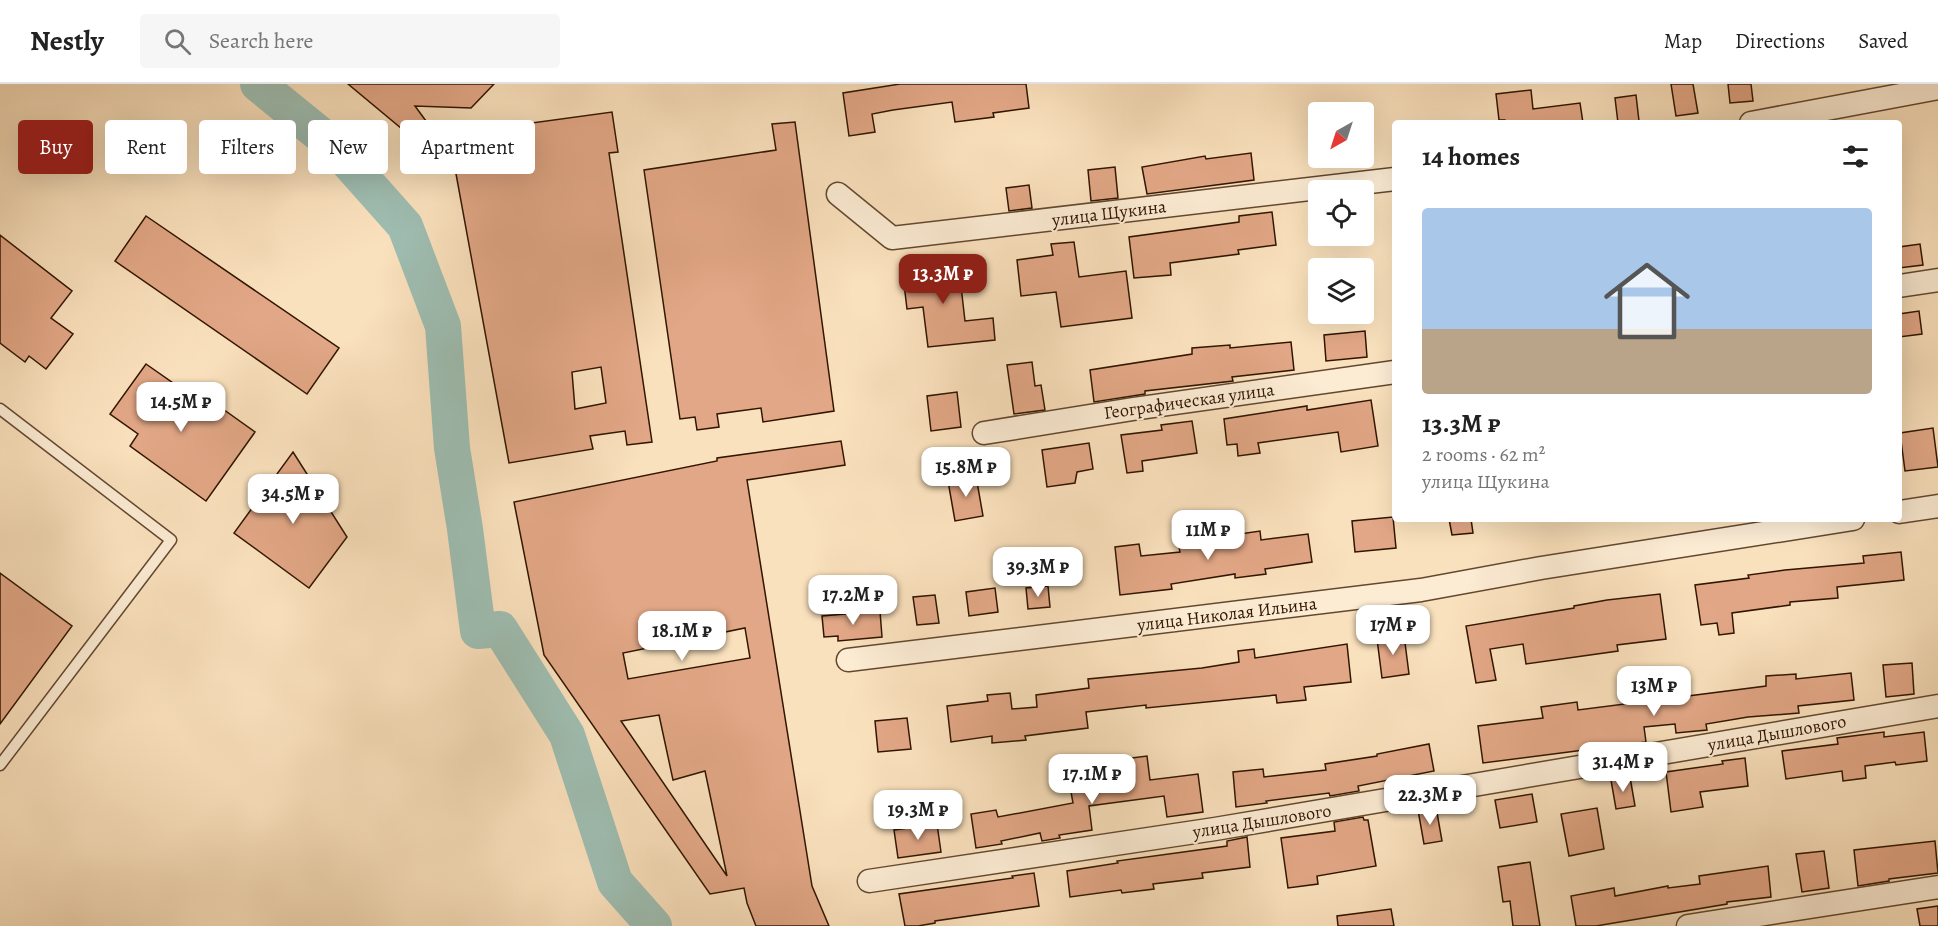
<!DOCTYPE html>
<html lang="en">
<head>
<meta charset="utf-8">
<style>
	body { margin:0; font-family:Alegreya,serif; background:#f6f6f6; color:#222; height:100vh; display:flex; flex-direction:column; font-size:22px; white-space:nowrap }
	* { box-sizing:border-box; margin:0 }
	p { font-size:20px; color:#767676 }
	.icon { flex:none; width:33px; height:33px; fill:none; stroke:currentColor; stroke-width:2; stroke-linecap:round; stroke-linejoin:round }
	.map { position:relative; flex:1; overflow:hidden }
	.side { position:absolute; left:1392px; top:36px; width:510px; height:402px; display:flex; flex-direction:column; background:#fff; border-radius:6px; box-shadow:0 6px 24px #0002 }
	.side>* { flex:none }
	.guide { position:absolute; left:18px; top:36px; width:570px; height:54px; display:flex; gap:12px }
	.needle { width:39px; rotate:219deg }
	.tools { position:absolute; left:1308px; top:18px; display:grid; gap:12px }
	.tools a { display:grid; place-items:center; width:66px; height:66px; border-radius:6px; background:#fff; box-shadow:0 6px 24px #0002; font-size:30px }
	.price { position:absolute; translate:-50% -51px; padding:0 14px; border-radius:12px; background:#fff; color:#222; font-size:20px; line-height:39px; filter:drop-shadow(0 2px 3px #0008) }
	.price::after { content:''; position:absolute; left:50%; top:36px; width:18px; height:14px; margin-left:-9px; background:inherit; clip-path:polygon(0 0,100% 0,50% 100%) }
	.price.selected { background:#8f2418; color:#fff }
	ul { padding:0; list-style:none }
	li { display:grid; align-content:center; gap:12px; height:318px; padding:0 30px }
	li+li { border-top:2px solid #e0e0e0 }
	li span { display:grid; place-items:center; height:186px; border-radius:6px; color:#555 }
	li>.icon { margin-inline-start:auto }
	span .icon { width:108px; height:108px; fill:#fffc; stroke-width:1 }
	li b { font-size:26px }
	h2 { display:flex; justify-content:space-between; align-items:center; height:72px; padding:0 30px; font-size:26px }
	.pill { padding:0 21px; border-radius:6px; background:#fff; box-shadow:0 6px 24px #0002; font-size:21px; line-height:54px }
	.pill.selected { background:#8f2418; color:#fff }
	header { display:flex; align-items:center; gap:36px; box-sizing:border-box; height:84px; padding:0 30px; background:#fff; border-bottom:2px solid #e0e0e0 }
	header strong { font-size:28px }
	nav { display:flex; gap:33px; margin-inline-start:auto; font-size:21px }
	.search { width:420px; height:54px; background:#f6f6f6; display:flex; align-items:center; gap:15px; box-sizing:border-box; padding:0 21px; border-radius:6px; color:#767676; font-size:22px }
	.map>svg:first-child { display:block }
	.lines { fill:none; stroke-linecap:round; stroke-linejoin:round }
	.river { stroke:#9ebeb2; stroke-width:36 }
	.building { fill:#e2a786; stroke:#311500; stroke-width:1.5; fill-rule:evenodd }
	.service-casing { stroke:#63482f; stroke-width:13 }
	.minor-casing { stroke:#63482f; stroke-width:25 }
	.service { stroke:#fcecd4; stroke-width:10 }
	.minor { stroke:#fcecd4; stroke-width:22 }
	.labels { text-anchor:middle; dominant-baseline:central; stroke-width:4.5; stroke-linejoin:round; paint-order:stroke }
	.street-label { font-size:18px; fill:#311500; stroke:#fcecd4 }
</style>
</head>
<body>
<header>
<strong>Nestly</strong>
<div class="search"><svg class="icon" aria-label="search" viewBox="0 0 24 24"><circle cx="10" cy="10" r="6"/><path d="M15 15l6 6"/></svg>Search here</div>
<nav><a>Map</a><a>Directions</a><a>Saved</a></nav>
</header>
<div class="map">
<svg width="1938" height="842" viewBox="0 0 1938 842">
	<rect width="100%" height="100%" fill="#fae1bd"/>
	<filter id="stains"><feTurbulence type="fractalNoise" baseFrequency=".00333" numOctaves="4"/><feColorMatrix values="0 0 0 0 .2 0 0 0 0 .09 0 0 0 0 .02 0 0 0 .5 -.17"/></filter>
	<radialGradient id="worn" r=".72"><stop offset=".6" stop-color="#630" stop-opacity="0"/><stop offset="1" stop-color="#630" stop-opacity=".3"/></radialGradient>
	<g class="lines">
		<path class="river" d="M258 0 333 61 405 142 443 242 452 364 465 445 478 547 500 545 567 651 615 798 654 842"/>
	</g>
	<path class="building" d="M348 0H494L471 24 415 22 448 67 431 83 402 45Z
		M900 0H1026L1029 24 993 29 994 33 955 38 952 18 893 26 872 30 875 48 849 52 843 9Z
		M1671 0H1693L1698 29 1676 32Z
		M1728 0H1751L1753 17 1730 19Z
		M1531 6 1533 25 1580 19 1583 39H1506L1505 36H1499L1496 10Z
		M1636 11 1639 37 1618 39 1615 14Z
		M612 28 618 68 609 69 652 358 627 361 625 347 590 352 593 365 509 379 452 68 475 64 473 47ZM601 283 606 319 575 325 572 288Z
		M795 38 834 327 763 338 761 324 717 330 719 343 697 346 695 333 680 335 644 86 776 66 772 40Z
		M1251 69 1254 96 1147 110 1142 83 1205 72 1206 75Z
		M1115 83 1118 114 1091 117 1088 86Z
		M1029 101 1032 124 1009 127 1006 104Z
		M1272 128 1276 161 1238 166 1239 170 1170 179 1171 191 1134 194 1129 153 1239 138V132Z
		M146 132 339 264 307 310 115 177Z
		M0 151 72 207 51 234 73 250 46 285 29 272 25 278 0 259Z
		M1074 158 1079 193 1126 187 1132 234 1061 243 1056 208 1021 212 1017 176 1053 171 1051 160Z
		M1920 160 1923 181 1899 184V163Z
		M958 176 965 237 993 234 995 256 928 263 923 223 907 225 902 183Z
		M1919 227 1922 250 1899 253V230Z
		M1365 247 1367 273 1326 277 1324 251Z
		M1291 258 1294 286 1232 293 1233 297 1145 307V310L1094 318 1090 286 1192 270V264L1230 261V264Z
		M1032 278 1035 302 1041 301 1045 326 1014 330 1007 281Z
		M146 280 173 299 174 310 197 326 206 313 255 348 206 417 130 362 138 350 110 330Z
		M957 308 961 343 931 347 927 312Z
		M1371 316 1378 362 1341 368 1338 348 1258 359 1260 369 1238 372 1237 360 1227 361 1224 335 1307 322V326Z
		M1192 337 1197 369 1142 377 1143 387 1127 389 1121 351 1162 346 1161 341Z
		M1933 344 1938 383 1905 387 1900 349Z
		M841 357 845 381 747 396 812 802 829 842H756L747 819 744 804 710 810 544 571 514 418 717 377V374ZM745 544 750 574 628 595 623 569ZM659 631 673 696 705 687 727 792 621 637Z
		M1089 359 1093 385 1077 388 1075 399 1047 403 1042 366Z
		M293 368 347 453 309 504 234 449Z
		M976 392 983 432 955 437 948 397Z
		M1393 433 1396 464 1355 468 1352 437Z
		M1449 435H1471L1473 449 1452 451Z
		M1260 447 1261 456 1308 450 1312 478 1265 485 1266 490 1235 494V490L1171 500 1172 505 1120 511 1115 463 1139 460 1141 472 1180 468 1178 459Z
		M1901 468 1904 496 1837 503 1838 514 1790 518V521L1732 529 1734 549 1719 551 1717 539 1701 541 1695 501 1749 494 1748 491 1785 486 1864 479 1863 472Z
		M0 489 72 542 0 640Z
		M1048 502 1050 523 1028 525 1026 504Z
		M995 504 998 528 969 532 966 508Z
		M1660 510 1666 555 1617 561 1618 567 1526 580 1523 560 1490 565 1496 596 1476 599 1466 542 1574 524V522L1607 516Z
		M935 511 939 539 917 541 913 513Z
		M880 527 882 553 838 557V552L824 553 822 532Z
		M1404 551 1409 590 1382 594 1377 555Z
		M1347 560 1351 598 1304 603 1306 616 1277 619 1276 611 1146 624V621L1086 628 1088 644 1025 652 1026 656 992 659V652L951 658 947 622 988 617 987 611 1010 609 1012 625 1037 623 1036 611 1089 604 1088 595 1202 584 1239 578 1238 567 1254 565 1255 574Z
		M1912 579 1914 610 1886 613 1883 581Z
		M1851 589 1854 616 1798 622 1799 629 1748 633 1706 640 1707 646 1676 649 1675 640 1644 643 1646 658 1483 679 1478 642 1543 634 1541 623 1577 618 1578 626 1766 602V592L1796 590V595Z
		M907 634 911 665 878 668 875 637Z
		M1884 648V653L1924 648 1927 677 1896 681 1895 678 1865 682 1866 694 1843 697 1842 687 1786 695 1782 667 1838 660 1837 654Z
		M1429 660 1434 687 1358 702 1359 707 1330 712 1329 709 1266 717 1267 719 1236 723 1233 688 1263 685 1264 693 1326 686 1325 680 1377 672V670Z
		M1147 672 1150 696 1198 690 1203 728 1167 733 1164 712 1089 722 1092 746 1059 751 1060 754 1042 757 1040 749 1001 757 1002 760 976 764 971 730 996 726 998 733 1073 719 1071 708 1111 702 1108 677Z
		M1745 674 1748 702 1700 708 1703 723 1671 728 1666 688 1723 680 1722 677Z
		M1630 693 1635 722 1616 725 1611 696Z
		M1532 710 1537 738 1500 744 1495 716Z
		M1436 723 1442 757 1424 760 1418 726Z
		M1597 724 1604 765 1569 772 1561 730Z
		M1363 733 1364 736H1368L1376 782 1317 792 1318 800 1288 804 1281 754 1335 747 1334 738Z
		M937 740 941 768 898 774 894 746Z
		M1247 753 1250 783 1202 789 1203 794 1153 800 1154 805 1122 809 1121 806 1070 813 1067 787 1118 779 1117 777 1227 762V757Z
		M1935 757 1938 789 1889 795V797L1858 802 1854 766Z
		M1824 767 1829 804 1802 808 1796 770Z
		M1530 778 1540 842H1513L1510 817 1503 818 1498 783Z
		M1768 782 1771 813 1727 818V820L1596 842H1576L1571 812 1614 804 1615 812 1668 802V804L1700 800 1699 792Z
		M1034 789 1039 822 935 837V839L918 842H905L899 810 1013 794 1012 792Z
		M1938 822V842H1920L1917 825Z
		M1391 825 1394 842H1338L1337 832Z"/>
	<g class="lines">
		<defs>
			<path id="service" d="M0 325 171 456 0 681"/>
			<path id="minor" d="M1751 39 1938 4
				M838 110 892 154 1395 95
				M1899 202 1938 196
				M984 349 1133 325 1395 288
				M1899 428 1938 422
				M848 576 1421 506 1541 484 1853 435
				M869 797 1215 745 1938 622
				M1688 842 1938 803"/>
		</defs>
		<use href="#service" class="service-casing"/>
		<use href="#minor" class="minor-casing"/>
		<use href="#service" class="service"/>
		<use href="#minor" class="minor"/>
	</g>
	<g class="labels">
		<g class="street-label">
			<text transform="translate(1109 129) rotate(-7)">улица Щукина</text>
			<text transform="translate(1189 317) rotate(-8)">Географическая улица</text>
			<text transform="translate(1227 530) rotate(-7)">улица Николая Ильина</text>
			<text transform="translate(1777 649) rotate(-10)">улица Дышлового</text>
			<text transform="translate(1262 737) rotate(-9)">улица Дышлового</text>
		</g>
	</g>
	<rect width="100%" height="100%" filter="url(#stains)"/>
	<rect width="100%" height="100%" fill="url(#worn)"/>
</svg>
<div class="tools">
<a><svg class="needle" viewBox="-14 -14 28 28"><path d="M0-13l5 13h-10z" fill="#e53935"/><path d="M0 13l5-13h-10z" fill="#767676"/></svg></a>
<a><svg class="icon" aria-label="locate" viewBox="0 0 24 24"><circle cx="12" cy="12" r="6"/><path d="M12 2v4M12 18v4M2 12h4M18 12h4"/></svg></a>
<a><svg class="icon" aria-label="layers" viewBox="0 0 24 24"><path d="M12 4l9 5-9 5-9-5zM3 14l9 5 9-5"/></svg></a>
</div>
<b class="price selected" style="left:943px;top:221px">13.3M ₽</b>
<b class="price" style="left:181px;top:349px">14.5M ₽</b>
<b class="price" style="left:966px;top:414px">15.8M ₽</b>
<b class="price" style="left:293px;top:441px">34.5M ₽</b>
<b class="price" style="left:1208px;top:477px">11M ₽</b>
<b class="price" style="left:1038px;top:514px">39.3M ₽</b>
<b class="price" style="left:853px;top:542px">17.2M ₽</b>
<b class="price" style="left:1393px;top:572px">17M ₽</b>
<b class="price" style="left:682px;top:578px">18.1M ₽</b>
<b class="price" style="left:1654px;top:633px">13M ₽</b>
<b class="price" style="left:1623px;top:709px">31.4M ₽</b>
<b class="price" style="left:1092px;top:721px">17.1M ₽</b>
<b class="price" style="left:1430px;top:742px">22.3M ₽</b>
<b class="price" style="left:918px;top:757px">19.3M ₽</b>
<div class="guide">
<a class="pill selected">Buy</a>
<a class="pill">Rent</a>
<a class="pill">Filters</a>
<a class="pill">New</a>
<a class="pill">Apartment</a>
</div>
<section class="side">
<h2>14 homes<svg class="icon" aria-label="filters" viewBox="0 0 24 24"><path d="M4 7h16M4 17h16"/><circle cx="9" cy="7" r="2"/><circle cx="15" cy="17" r="2"/></svg></h2>
<ul>
<li><span style="background:linear-gradient(#a9c7e8 65%,#b9a48a 0)"><svg class="icon" aria-label="home" viewBox="0 0 24 24"><path d="M3 11l9-7 9 7M6 9v11h12V9"/></svg></span><div><b>13.3M ₽</b><p>2 rooms · 62 m²</p><p>улица Щукина</p></div></li>
</ul>
</section>
</div>
</body>
</html>
